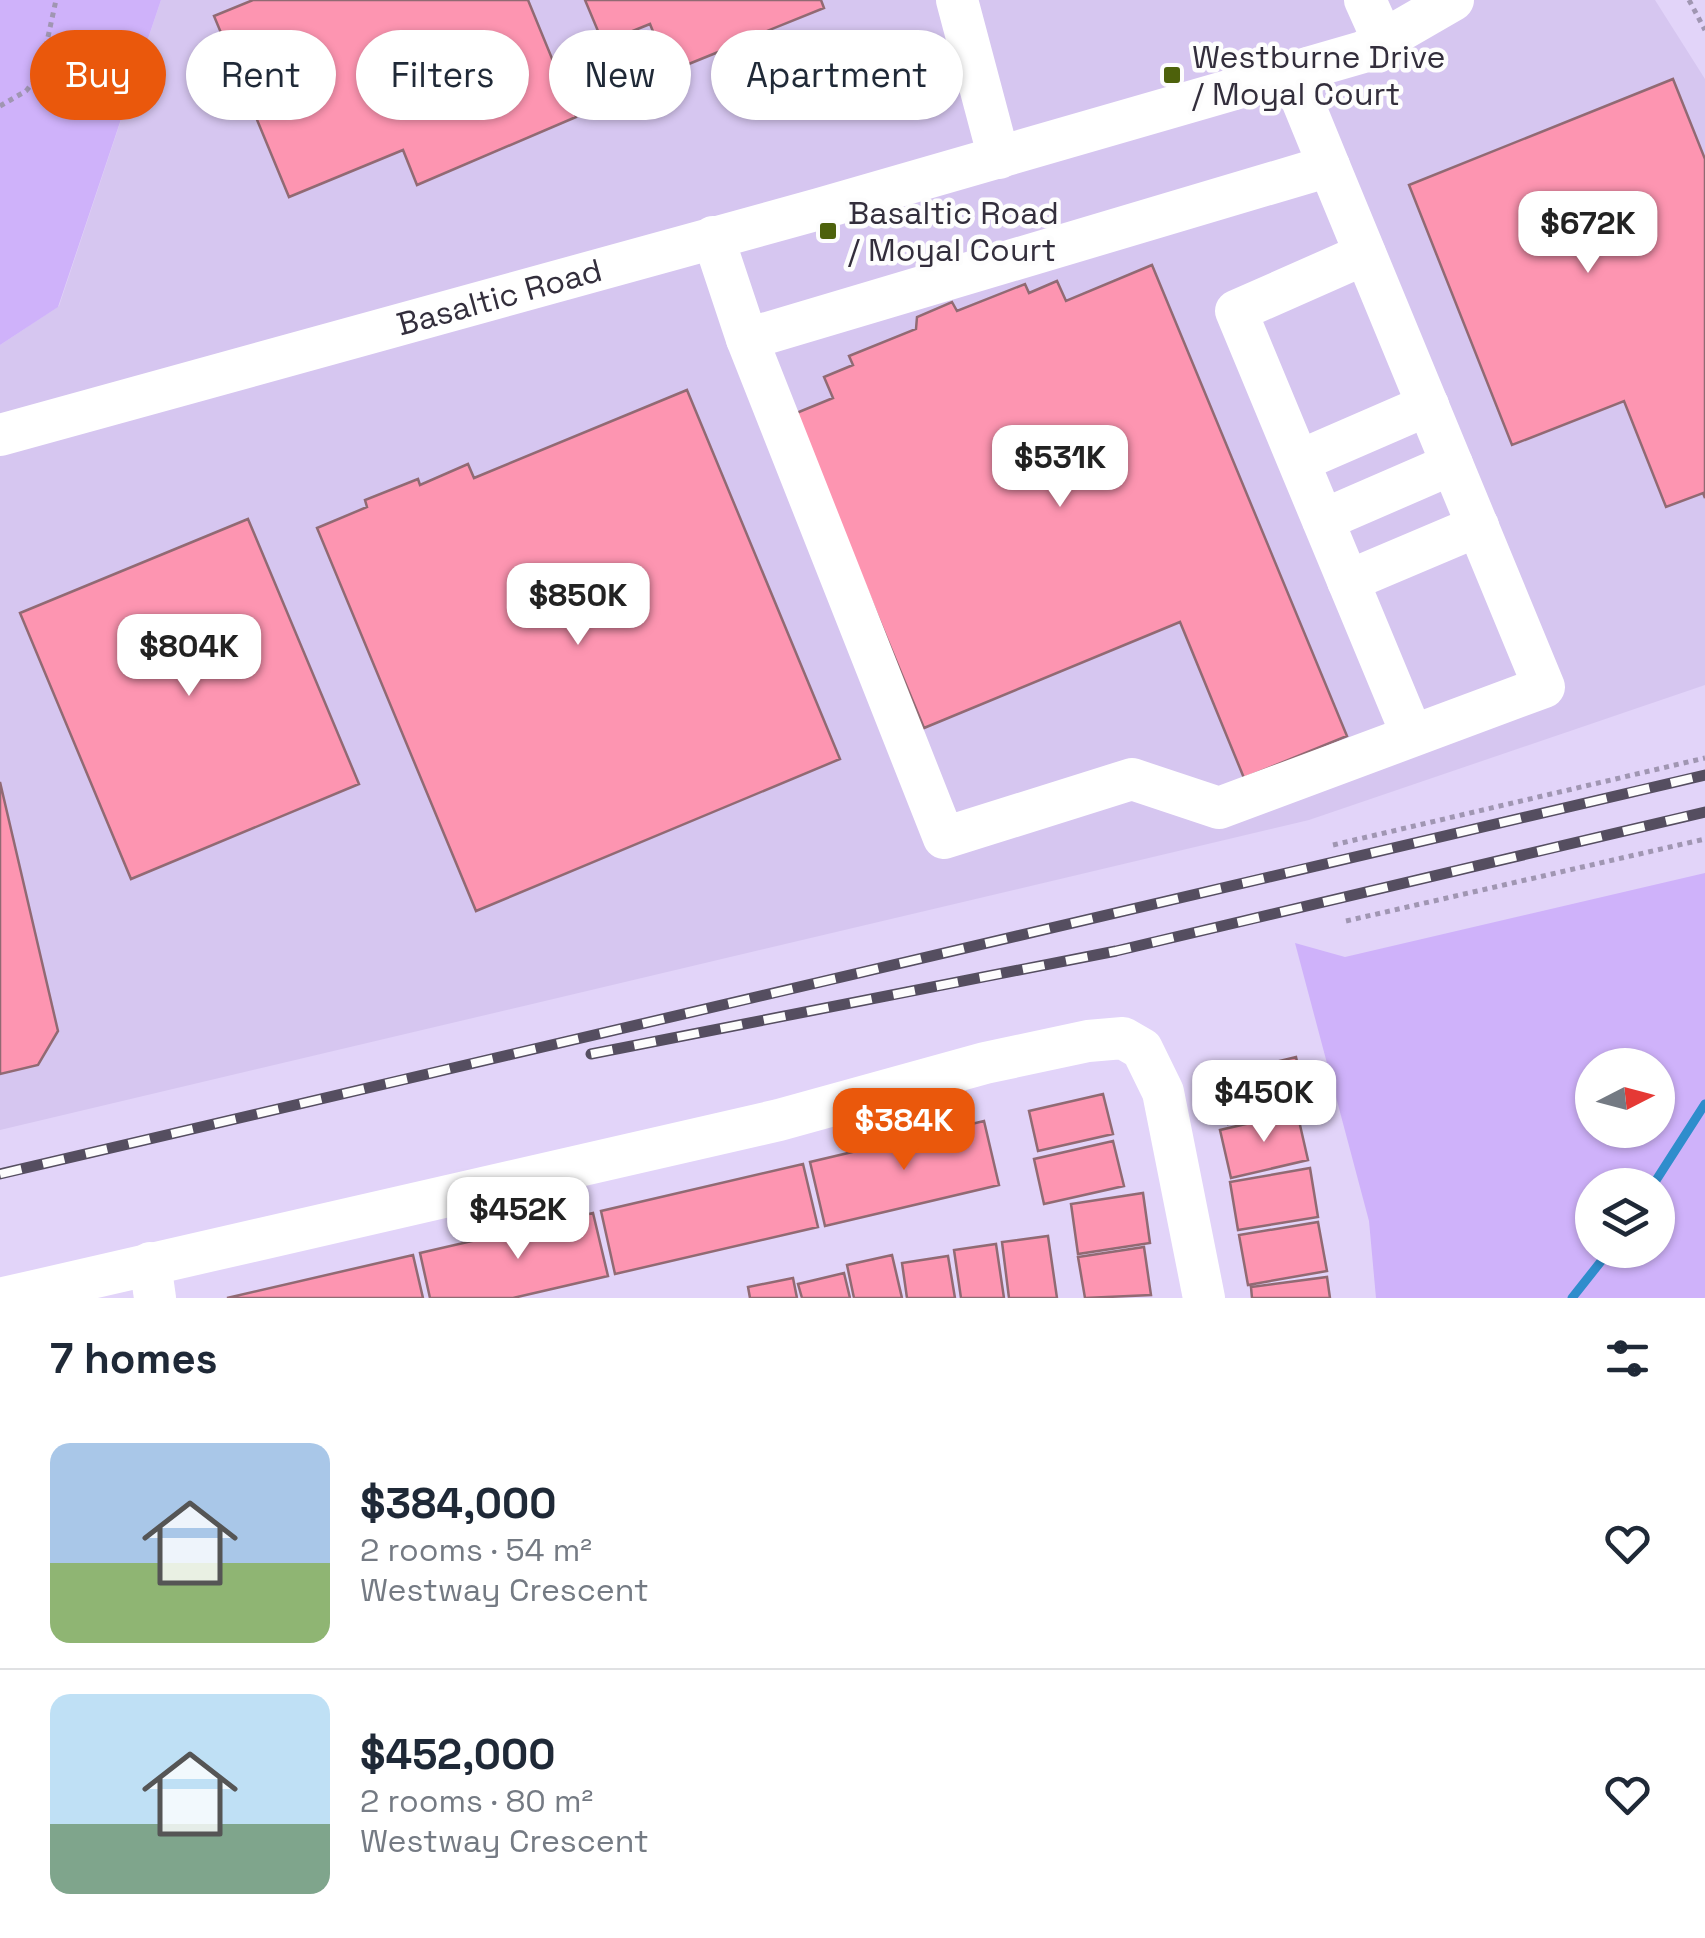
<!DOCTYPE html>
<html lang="en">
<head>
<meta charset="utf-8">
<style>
	body { margin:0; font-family:"Space Grotesk",sans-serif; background:#f6f6f7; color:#1f2937; height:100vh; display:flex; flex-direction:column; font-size:38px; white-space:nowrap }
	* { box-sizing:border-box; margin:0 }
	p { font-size:32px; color:#747a83 }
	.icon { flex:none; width:55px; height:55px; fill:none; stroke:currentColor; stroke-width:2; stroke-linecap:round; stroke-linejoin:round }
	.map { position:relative; height:1298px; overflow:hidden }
	.sheet { display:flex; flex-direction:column; background:#fff; flex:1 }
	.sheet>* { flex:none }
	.top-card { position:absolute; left:30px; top:30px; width:1000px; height:90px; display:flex; gap:20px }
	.needle { width:65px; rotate:84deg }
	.fabs { position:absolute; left:1575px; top:1048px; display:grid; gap:20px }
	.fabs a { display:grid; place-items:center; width:100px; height:100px; border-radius:50%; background:#fff; box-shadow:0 2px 8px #0004; font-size:50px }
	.price { position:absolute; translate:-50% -85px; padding:0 22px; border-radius:20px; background:#fff; color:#222; font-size:32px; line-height:65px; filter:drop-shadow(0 2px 5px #0008) }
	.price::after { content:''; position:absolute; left:50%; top:60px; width:30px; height:22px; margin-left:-15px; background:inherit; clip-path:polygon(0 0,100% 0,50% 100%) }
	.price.current { background:#ea580c; color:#fff }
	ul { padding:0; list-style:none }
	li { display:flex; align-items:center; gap:30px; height:250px; padding:0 50px }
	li+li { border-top:2px solid #e0e1e3 }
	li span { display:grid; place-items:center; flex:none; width:280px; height:200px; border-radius:20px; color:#555 }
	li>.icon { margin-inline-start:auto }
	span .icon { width:120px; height:120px; fill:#fffc; stroke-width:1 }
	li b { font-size:42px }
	h2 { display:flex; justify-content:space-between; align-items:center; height:120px; padding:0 50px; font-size:42px }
	.pill { padding:0 35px; border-radius:45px; background:#fff; box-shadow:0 2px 8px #0004; font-size:35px; line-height:90px }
	.pill.current { background:#ea580c; color:#fff }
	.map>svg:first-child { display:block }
	.built { fill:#d6c6f0 }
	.green { fill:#cfb2fa; fill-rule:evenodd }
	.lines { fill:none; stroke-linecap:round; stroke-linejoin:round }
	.stream { stroke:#2f8dcc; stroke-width:9 }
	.building { fill:#fd95b1; stroke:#916a73; stroke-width:2.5 }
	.path { stroke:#a096b2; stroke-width:5; stroke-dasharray:5 5; stroke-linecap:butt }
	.minor { stroke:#fff; stroke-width:42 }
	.rail-casing { stroke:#554e60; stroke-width:11 }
	.rail { stroke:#fdfdfd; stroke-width:8; stroke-dasharray:22; stroke-linecap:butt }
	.poi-dot { fill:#4d610b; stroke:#fdfdfd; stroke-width:4 }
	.labels { text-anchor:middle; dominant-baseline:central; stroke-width:9; stroke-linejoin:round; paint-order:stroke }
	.poi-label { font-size:32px; fill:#332e3c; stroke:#fdfdfd; text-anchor:start }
	.street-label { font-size:32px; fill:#332e3c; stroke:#fdfdfd }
</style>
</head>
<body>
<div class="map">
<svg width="1705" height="1298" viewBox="0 0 1705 1298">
	<rect width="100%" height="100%" fill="#e2d4f9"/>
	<path class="built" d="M161 0H1655L1705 79V685L1309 820 0 1130V345L59 306Z"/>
	<path class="green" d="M0 0H161L58 307 0 345Z
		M1705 873V1298H1376L1369 1221 1295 943 1345 957ZM1592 1065H1658V1130H1592ZM1592 1185H1658V1250H1592Z"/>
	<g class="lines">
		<path class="stream" d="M1653 1185 1705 1104
			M1572 1298 1610 1250"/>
	</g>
	<path class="building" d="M253 0H528L576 117 417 185 403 150 289 197 214 16Z
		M585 0H821L824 8 757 35 759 41 740 49 738 44 669 72 650 24 603 43Z
		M1673 79 1705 159V498L1703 493 1666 507 1624 401 1512 445 1409 185Z
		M1152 265 1347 736 1244 778 1180 622 924 728 794 414 833 398 824 377 853 365 849 356 916 329 917 317 952 302 957 311 1025 284 1029 293 1057 281 1066 301Z
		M687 390 840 759 476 911 317 528 367 507 365 500 418 479 420 485 468 464 474 478Z
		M248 519 359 784 131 879 20 613Z
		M0 782 58 1031 38 1065 0 1074Z
		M1296 1057 1307 1105 1228 1124 1217 1076Z
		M1103 1094 1113 1134 1038 1151 1029 1111Z
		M1297 1112 1308 1160 1231 1178 1220 1130Z
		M984 1121 999 1185 825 1226 810 1162Z
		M1113 1141 1124 1186 1044 1204 1034 1159Z
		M803 1164 818 1227 615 1274 601 1211Z
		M1310 1168 1318 1217 1238 1230 1230 1182Z
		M1143 1193 1150 1243 1078 1254 1071 1204Z
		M593 1213 608 1276 513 1298H430L420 1253Z
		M1318 1222 1327 1271 1248 1285 1239 1235Z
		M1048 1236 1057 1298H1009L1002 1242Z
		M996 1244 1004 1298H961L954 1250Z
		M1144 1247 1151 1295 1085 1298 1078 1257Z
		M413 1255 423 1298H227Z
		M892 1255 902 1298H854L847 1265Z
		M948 1256 955 1298H907L902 1263Z
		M844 1273 850 1298H802L798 1284Z
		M1327 1277 1330 1298H1252L1251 1287Z
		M793 1278 797 1298H750L748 1287Z"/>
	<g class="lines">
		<path class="path" d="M1689 0 1705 30
			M0 106 26 91 40 74 56 0
			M1333 845 1705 758
			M1346 921 1705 839"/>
		<g class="minor">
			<path d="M957 0 999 158"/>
			<path d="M1365 0 1383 40"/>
			<path d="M713 237 747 339 1329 166 1291 73"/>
			<path d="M1365 254 1236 311 1412 735"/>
			<path d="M747 339 944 838 1132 779 1219 808 1544 687 1329 166"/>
			<path id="s1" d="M0 435 819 209 1363 52 1453 0"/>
			<path d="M1299 461 1428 405"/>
			<path d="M1323 520 1452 464"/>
			<path d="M1348 581 1478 526"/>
			<path d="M150 1263 155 1298"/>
			<path d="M4 1298 779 1120 985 1063 1088 1041 1123 1038 1142 1049 1163 1092 1204 1298"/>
		</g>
		<defs>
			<path id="rail" d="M591 1054 1116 951 1705 812
				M0 1174 1705 775"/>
		</defs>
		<use href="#rail" class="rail-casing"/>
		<use href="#rail" class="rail"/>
	</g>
	<g class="poi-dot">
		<rect x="1162" y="65" width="20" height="20" rx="5"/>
		<rect x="818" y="221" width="20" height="20" rx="5"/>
	</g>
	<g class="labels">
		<g class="poi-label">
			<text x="1192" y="57">Westburne Drive<tspan x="1192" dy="37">/ Moyal Court</tspan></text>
			<text x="848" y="213">Basaltic Road<tspan x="848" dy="37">/ Moyal Court</tspan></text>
		</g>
		<g class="street-label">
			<text stroke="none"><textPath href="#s1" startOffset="518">Basaltic Road</textPath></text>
		</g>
	</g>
</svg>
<div class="fabs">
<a><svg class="needle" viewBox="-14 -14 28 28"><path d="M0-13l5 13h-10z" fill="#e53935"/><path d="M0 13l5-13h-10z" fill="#747a83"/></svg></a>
<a><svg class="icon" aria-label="layers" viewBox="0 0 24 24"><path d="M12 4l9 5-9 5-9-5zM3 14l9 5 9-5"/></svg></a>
</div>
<b class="price" style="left:1588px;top:276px">$672K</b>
<b class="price" style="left:1060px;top:510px">$531K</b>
<b class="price" style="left:578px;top:648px">$850K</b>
<b class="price" style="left:189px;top:699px">$804K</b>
<b class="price" style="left:1264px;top:1145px">$450K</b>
<b class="price current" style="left:904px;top:1173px">$384K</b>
<b class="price" style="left:518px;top:1262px">$452K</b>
<div class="top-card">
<a class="pill current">Buy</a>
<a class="pill">Rent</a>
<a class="pill">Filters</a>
<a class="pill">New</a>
<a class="pill">Apartment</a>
</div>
</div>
<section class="sheet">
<h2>7 homes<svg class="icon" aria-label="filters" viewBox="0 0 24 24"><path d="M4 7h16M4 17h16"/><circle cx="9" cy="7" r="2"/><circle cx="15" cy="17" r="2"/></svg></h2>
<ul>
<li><span style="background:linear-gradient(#a9c7e8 60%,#8fb573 0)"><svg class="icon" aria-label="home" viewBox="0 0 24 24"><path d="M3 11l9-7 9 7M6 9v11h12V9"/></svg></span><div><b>$384,000</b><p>2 rooms · 54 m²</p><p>Westway Crescent</p></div><svg class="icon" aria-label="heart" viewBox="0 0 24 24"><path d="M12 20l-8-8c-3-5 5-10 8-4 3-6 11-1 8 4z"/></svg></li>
<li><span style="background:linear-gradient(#bfe0f5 65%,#7fa58c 0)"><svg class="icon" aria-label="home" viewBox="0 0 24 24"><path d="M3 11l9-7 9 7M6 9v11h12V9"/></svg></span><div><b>$452,000</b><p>2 rooms · 80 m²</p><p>Westway Crescent</p></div><svg class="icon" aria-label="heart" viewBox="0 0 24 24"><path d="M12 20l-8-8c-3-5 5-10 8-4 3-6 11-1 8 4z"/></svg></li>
</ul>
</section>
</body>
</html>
